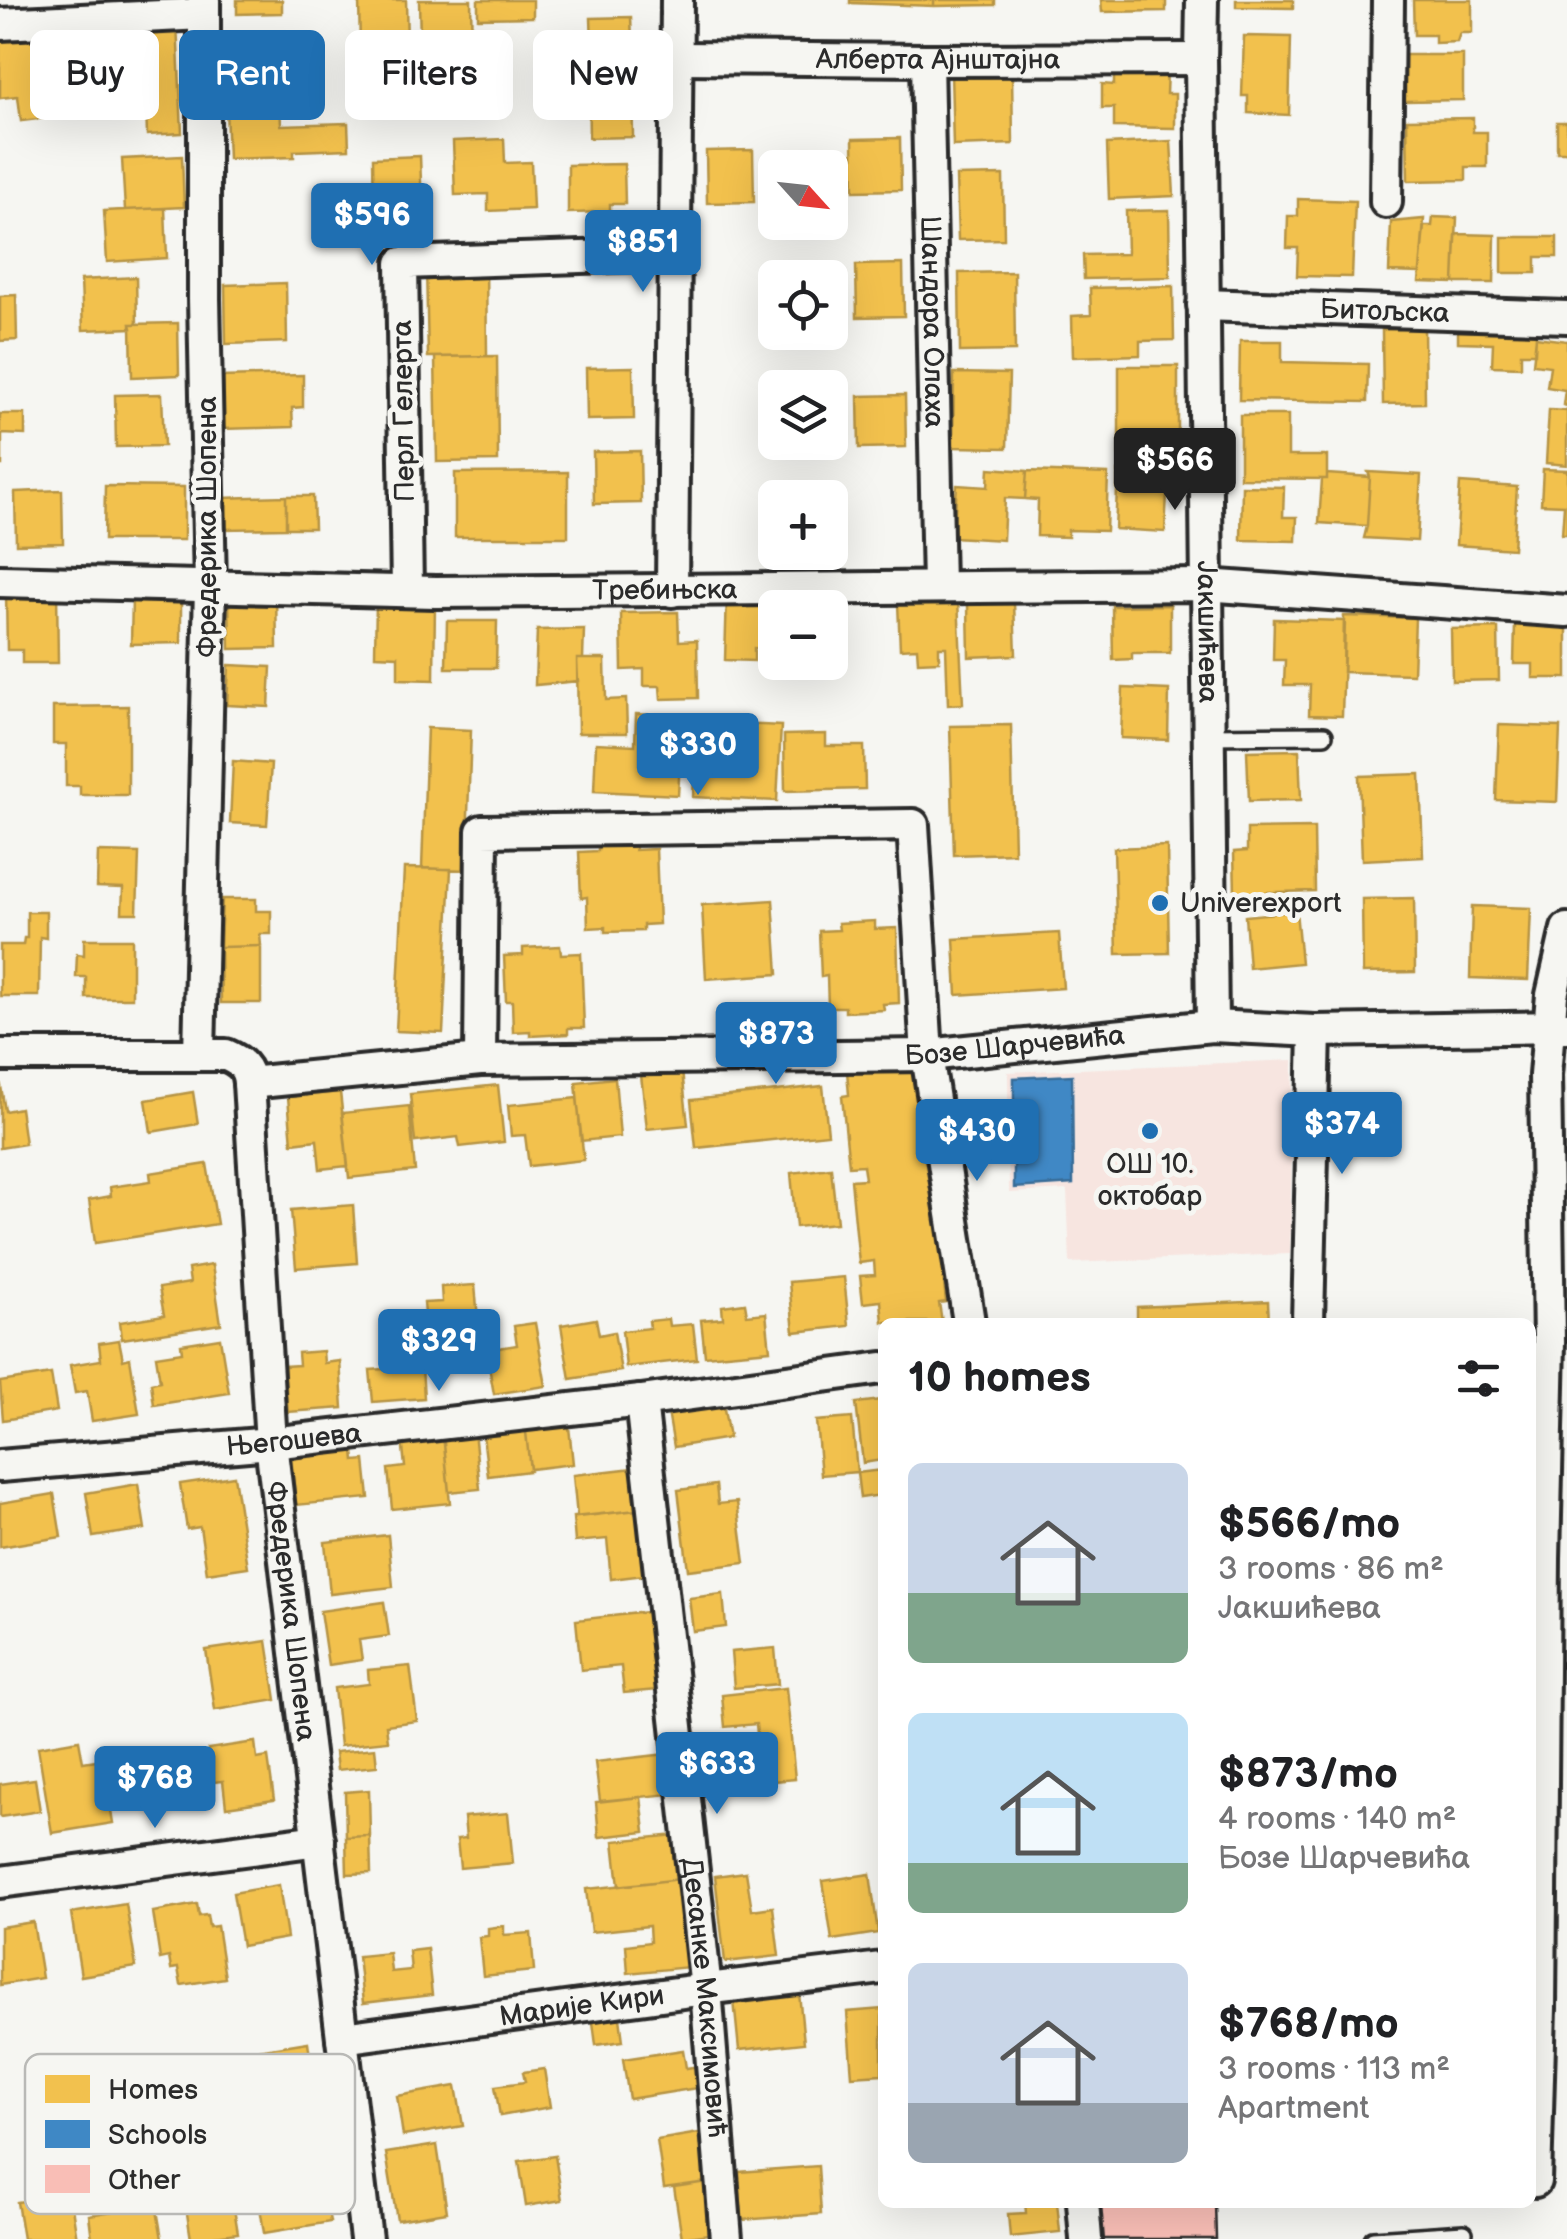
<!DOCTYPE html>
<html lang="en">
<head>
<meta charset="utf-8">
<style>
	body { margin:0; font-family:"Balsamiq Sans",sans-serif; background:#f2f2f2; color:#202124; height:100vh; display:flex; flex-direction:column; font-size:38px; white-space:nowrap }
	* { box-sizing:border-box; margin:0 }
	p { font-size:32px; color:#757577 }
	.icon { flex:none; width:55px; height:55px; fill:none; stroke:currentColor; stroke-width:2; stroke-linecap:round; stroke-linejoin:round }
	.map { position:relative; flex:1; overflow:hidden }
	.side { position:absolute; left:878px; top:1318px; width:658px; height:890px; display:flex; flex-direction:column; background:#fff; border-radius:15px; box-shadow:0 10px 40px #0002 }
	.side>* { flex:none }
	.hud { position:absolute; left:30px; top:30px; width:698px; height:90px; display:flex; gap:20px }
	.needle { width:65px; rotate:117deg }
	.controls { position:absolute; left:758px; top:150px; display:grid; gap:20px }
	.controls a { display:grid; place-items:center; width:90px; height:90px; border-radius:15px; background:#fff; box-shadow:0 10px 40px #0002; font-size:50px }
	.price { position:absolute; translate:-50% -85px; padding:0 22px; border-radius:10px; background:#1f6fb2; color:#fff; font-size:32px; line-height:65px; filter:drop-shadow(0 2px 5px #0008) }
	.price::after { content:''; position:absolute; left:50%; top:60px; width:30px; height:22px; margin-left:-15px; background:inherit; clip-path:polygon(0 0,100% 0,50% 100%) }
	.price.selected { background:#222; color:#fff }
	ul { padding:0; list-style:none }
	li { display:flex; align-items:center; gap:30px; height:250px; padding:0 30px }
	li span { display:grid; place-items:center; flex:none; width:280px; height:200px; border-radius:15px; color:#555 }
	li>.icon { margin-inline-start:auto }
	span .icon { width:120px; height:120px; fill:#fffc; stroke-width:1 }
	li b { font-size:42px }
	h2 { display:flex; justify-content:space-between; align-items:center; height:120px; padding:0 30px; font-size:42px }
	.chip { padding:0 35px; border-radius:15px; background:#fff; box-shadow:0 10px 40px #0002; font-size:35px; line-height:90px }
	.chip.selected { background:#1f6fb2; color:#fff }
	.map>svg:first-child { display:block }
	.built { fill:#f7e5e0 }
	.homes { fill:#f2c14e; stroke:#b69444; stroke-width:2.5 }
	.schools { fill:#3f88c5; stroke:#396c97; stroke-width:2.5 }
	.building { fill:#f9beb6; stroke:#2b2b2b; stroke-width:2.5 }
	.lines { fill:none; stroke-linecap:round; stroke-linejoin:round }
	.lane-casing { stroke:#2b2b2b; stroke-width:22 }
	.street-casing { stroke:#2b2b2b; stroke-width:38 }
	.lane { stroke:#f6f6f2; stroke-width:15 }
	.street { stroke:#f6f6f2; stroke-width:30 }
	.poi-dot { fill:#1f6fb2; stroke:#f6f6f2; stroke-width:4 }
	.labels { text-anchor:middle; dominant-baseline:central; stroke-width:10; stroke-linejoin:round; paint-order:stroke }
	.street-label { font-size:28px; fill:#2b2b2b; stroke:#f6f6f2 }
	.poi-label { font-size:28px; fill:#2b2b2b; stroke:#f6f6f2; text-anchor:start }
	.key { fill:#f6f6f2; stroke:#b9b9b6; stroke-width:2.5 }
	.key-label { font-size:28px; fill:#2b2b2b }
</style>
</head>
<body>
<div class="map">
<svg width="1567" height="2239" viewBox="0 0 1567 2239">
	<rect width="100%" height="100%" fill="#f6f6f2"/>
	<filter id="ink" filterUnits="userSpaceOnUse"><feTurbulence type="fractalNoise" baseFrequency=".01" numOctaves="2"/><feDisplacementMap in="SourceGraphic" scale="20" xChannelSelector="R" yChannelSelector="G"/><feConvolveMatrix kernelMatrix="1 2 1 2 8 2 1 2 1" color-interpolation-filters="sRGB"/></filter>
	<g filter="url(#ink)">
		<path class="built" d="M1293 1060 1290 1254 1070 1263 1067 1190 1009 1193 1008 1072Z"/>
		<path class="homes" d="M237 0H282V13L237 14Z
			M359 0H406L407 46 360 47Z
			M419 0H471L472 52 438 53V41H420Z
			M478 0H533V17L478 18Z
			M850 0H934V6L850 3Z
			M934 0H995V5L934 6Z
			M1101 0H1166V11L1102 12Z
			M1236 0H1293V8L1236 7Z
			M1413 0H1472V33H1460L1457 42 1435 43V35H1414Z
			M631 17 633 65 574 67V43H592L591 18Z
			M177 23 182 133 147 135 146 106 99 108 98 62 124 60 123 26Z
			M46 29 55 117 21 121 18 96 0 98V34Z
			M1244 36 1291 37 1289 115 1248 113V96H1242Z
			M299 42 300 94 253 96 252 44Z
			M1405 55H1463V100L1405 101Z
			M1114 69 1167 70 1166 94H1175V128L1114 127V108H1102V84L1114 85Z
			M1012 71 1013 144 953 146 951 72Z
			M588 79H632L633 137 589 138Z
			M280 105 281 125 348 123 349 149 294 151V157L228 159 226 107Z
			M1473 118V132H1487V167H1466V180L1408 181 1407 119Z
			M1557 122H1567V152H1557Z
			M900 138 901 190 854 191 853 139Z
			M504 139 505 163 531 162 533 209 488 211V194L455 195 453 141Z
			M1171 141 1174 196 1109 199 1107 144Z
			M753 150 754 202 707 203 706 151Z
			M182 156 184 207 125 210 122 159Z
			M420 156 422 209 374 210 373 158Z
			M624 164 625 204H610V212L568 213V165Z
			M1003 175 1004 239 958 240 956 176Z
			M1298 199 1355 201 1352 277 1297 276 1298 248H1287L1288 216H1298Z
			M165 208 167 258 107 262 104 211Z
			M1169 210 1170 277 1084 279 1083 255 1127 254 1126 211Z
			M1433 217 1457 218 1454 283 1419 282 1424 226H1432Z
			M1424 219 1420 273 1389 272 1391 222Z
			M1456 234 1495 235 1494 283H1454Z
			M1502 237H1557V257H1536V273H1502Z
			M486 264 487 356 428 357 426 266Z
			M903 264 904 316 857 317 856 265Z
			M1014 272 1015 351 960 352 959 273Z
			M136 277 137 324H131L132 328 83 330 81 280Z
			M286 283 287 342 226 344 225 285Z
			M1173 286 1174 340 1140 341V355L1073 357 1072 316 1091 315 1090 288Z
			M16 295 17 340 0 341V296Z
			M1458 314 1537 316 1535 353H1521V367L1492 366 1493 343 1458 342Z
			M178 323 179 375 132 377 131 324Z
			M1424 328 1425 403 1383 404 1382 330Z
			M1536 337 1567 341V406L1563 405 1565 390 1547 387 1550 366 1533 364Z
			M1240 341H1282V362L1368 364 1367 402 1239 400Z
			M497 356 498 461 437 462 435 357Z
			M1119 366H1178V455H1119Z
			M633 367 634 419 587 420 586 368Z
			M954 373 1009 374 1007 448 953 447Z
			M303 375V407L292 408 293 427 221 429 220 377Z
			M162 394 164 446 116 447 115 395Z
			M905 395 906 447 859 448 858 396Z
			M1549 410 1567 411V465L1546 463Z
			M0 414H25V435L2 434V465H0Z
			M1240 415H1288V456H1327V479L1240 478Z
			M640 451 641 503 594 504 593 452Z
			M989 468 1027 471 1025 499 1005 498 1003 540 953 537 957 485 988 487Z
			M1543 469 1567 470V534H1562L1564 505 1541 504Z
			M1027 471 1108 474 1106 531 1068 530V537L1037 536 1038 500 1025 499Z
			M1118 471 1168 474 1165 532 1115 529Z
			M568 472V537H455V473Z
			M1368 472 1421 475 1417 541 1364 538 1367 526 1370 477Z
			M1327 474 1370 477 1367 526 1319 523 1322 479H1327Z
			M1460 483 1517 487 1513 549 1456 545Z
			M105 486 184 487V540H104Z
			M1242 486 1284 487 1283 517H1297L1296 541 1241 540Z
			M62 490 63 543 16 544 15 492Z
			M286 496V528L223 529 222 498Z
			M286 496H313L314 528H286Z
			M57 591 58 663H22V650H7L6 592Z
			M276 595 277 648 230 649 229 596Z
			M727 595 771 596 770 649 754 648V661L725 660Z
			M132 598 181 601V643L131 644Z
			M804 598H845L844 655H830V608H804Z
			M958 600 963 704 948 705 946 647H939V661L918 662 917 648 900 649 898 603Z
			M376 601 435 602 434 680 398 679V656L375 655Z
			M1014 603 1016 655 969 657 968 604Z
			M1170 605V653H1132V659L1113 660 1112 606Z
			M678 612 679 641 697 640 698 698 661 699 660 686H644V669L622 670 621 613Z
			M1344 616 1415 618 1413 674 1343 672Z
			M1274 619 1345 621 1342 716 1309 715 1310 685H1284L1285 660H1273Z
			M447 621H497L496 668H446Z
			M1515 624 1567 625V678H1533V664H1514Z
			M1498 628 1499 680 1452 681 1451 629Z
			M584 629 583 659H577L578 681 535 685 537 630Z
			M577 659H605L606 700 626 699 627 733H578Z
			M229 665 271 667 269 707 227 705Z
			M1123 688 1169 690 1168 740 1121 738Z
			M128 706V795H80V786H66V744H53V707Z
			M636 714 666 716 664 744H681L678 795 594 791 596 743 635 745Z
			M741 724 781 726 777 801 693 797 696 742 739 744Z
			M1011 725 1014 853 954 855 950 726Z
			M1499 725 1560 727 1557 802 1496 800Z
			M427 728 471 730 466 870 422 868Z
			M826 734V746H864L865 789 785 791 784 735Z
			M1299 750 1301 800 1249 801 1247 751Z
			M233 761 271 764 267 825 230 823Z
			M1420 774 1423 857 1362 860 1359 776Z
			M1314 828 1315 891 1235 893 1234 852 1247 851V829Z
			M636 842 635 850 656 849 659 924 643 925V931L605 932V927L588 928 587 897 581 898 579 852 598 851V844Z
			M1167 846 1169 953 1117 954 1114 848Z
			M98 852 139 853 137 913H122L123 888 97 887Z
			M404 868 451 869 443 1033 396 1031Z
			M1414 898 1415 972 1363 973 1362 899Z
			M222 899H256V911H271V934H260L261 946 220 947Z
			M773 900 778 974 706 979 702 905Z
			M1472 906 1531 908 1528 980 1470 978Z
			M1296 911 1301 963 1249 968 1245 916Z
			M27 912H46V938L40 937 39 996H0V945H23L24 938H27Z
			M875 921V929L897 928 899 1003 883 1004 884 1010 845 1012V1007H828L827 976 821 977 819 931 839 930 838 923Z
			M1059 933 1063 988 957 995 954 939Z
			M84 939H132V998H86V977H76L77 954 84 955Z
			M261 946V1003H221L220 947Z
			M560 946 561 954 581 953 584 1028H568V1034L530 1036V1031L513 1032 512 1001H506L504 956 523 955V948Z
			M916 1063 925 1100 946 1302 939 1303 942 1322H883L881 1301 863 1303 860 1276 875 1275 874 1261 859 1263 851 1180 865 1179 863 1165 849 1166 842 1096 849 1095 847 1071Z
			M682 1071 688 1125 647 1129 641 1075Z
			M615 1078 620 1137 581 1141 576 1082Z
			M0 1080 5 1111 20 1108 25 1144 0 1148Z
			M498 1085 504 1142 460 1147 458 1137 415 1142 410 1094Z
			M823 1086 828 1134 696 1148 691 1100Z
			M193 1092 198 1124 151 1132 146 1100Z
			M340 1092 348 1166 320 1169 317 1140 292 1143 288 1097Z
			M577 1098 584 1160 529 1166 525 1135 511 1136 508 1105Z
			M409 1106 415 1171 349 1178 342 1113Z
			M207 1164 217 1224 95 1243 89 1200 111 1196 110 1187 151 1181 150 1173Z
			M831 1168 837 1223 796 1227 791 1173Z
			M353 1205 357 1263 296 1268 291 1210Z
			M212 1265 221 1324 122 1339 120 1322 164 1315 159 1288 190 1283 188 1269Z
			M844 1277 849 1326 794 1332 789 1282Z
			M475 1285 481 1354 429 1359 424 1303 442 1302 441 1287Z
			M1268 1301 1269 1322H1137V1307Z
			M745 1303 747 1315 766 1313 770 1350 705 1356 701 1320 723 1318 722 1306Z
			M596 1319 599 1335 614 1332 621 1371 570 1379 561 1325Z
			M668 1319 669 1326 693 1324 697 1359 626 1367 622 1331 650 1328 649 1321Z
			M535 1323 546 1386 494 1394 486 1350 517 1345 514 1326Z
			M420 1337 424 1398 373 1402 370 1370 401 1368 399 1339Z
			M220 1338 229 1393 154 1405 151 1383 160 1381 156 1356 182 1352 181 1344Z
			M119 1340 123 1360 130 1358 139 1414 92 1421 87 1391 75 1393 70 1365 101 1360 99 1343Z
			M323 1351 324 1363 340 1361 343 1408 288 1412 284 1366 299 1365 298 1353Z
			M51 1374 57 1411 3 1420 0 1382Z
			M722 1397 729 1438 674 1447 667 1406Z
			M882 1400V1460L863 1463 856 1403Z
			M568 1418 573 1464 530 1469 525 1423Z
			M852 1418 857 1472 821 1475 816 1421Z
			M474 1431 480 1489 449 1492 443 1434Z
			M526 1431 530 1471 488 1476 483 1435Z
			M443 1434 450 1503 392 1509 388 1469 405 1467 402 1438Z
			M353 1441 355 1461 365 1460 369 1498 296 1505 290 1447Z
			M634 1468 638 1510 577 1517 573 1475Z
			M882 1470V1495L860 1498 857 1473Z
			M234 1476 248 1567 207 1573 200 1527 187 1529 180 1484Z
			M138 1484 145 1529 93 1537 86 1493Z
			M716 1485 718 1504 737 1502 745 1563 688 1570 678 1490Z
			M54 1494 61 1537 0 1547V1503Z
			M638 1510 645 1575 611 1579 607 1539 575 1542 573 1517Z
			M388 1535 393 1587 330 1594 325 1542Z
			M723 1594 726 1627 693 1631 689 1598Z
			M384 1602 389 1636 359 1640 362 1660 328 1665 320 1611Z
			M648 1612 657 1690 624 1693 621 1666 581 1670 576 1620Z
			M267 1641 276 1700 215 1710 206 1650Z
			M775 1648 778 1684 734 1688 731 1652Z
			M410 1666 417 1721 386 1725 388 1741 340 1746 334 1688 369 1684 368 1670Z
			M786 1688 795 1779 762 1782 756 1724 725 1727 722 1695Z
			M79 1740 83 1762 103 1759 113 1823 52 1833 38 1747Z
			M255 1742 257 1759 268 1757 274 1800 226 1807 223 1781 214 1782 208 1749Z
			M375 1748 377 1766 337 1770 335 1752Z
			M667 1754 671 1794 600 1801 595 1762Z
			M35 1779 40 1811 0 1817V1784Z
			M369 1790 370 1836 346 1837 345 1792Z
			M641 1797 645 1832 599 1837 596 1802Z
			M508 1813 513 1863 460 1868 457 1839 466 1838 464 1817Z
			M676 1835 681 1879 619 1886 614 1841Z
			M370 1836 371 1873 347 1874 346 1837Z
			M746 1872 752 1910 773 1907 779 1956 725 1962 715 1876Z
			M870 1874 878 1933 832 1940 823 1881Z
			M681 1879 690 1967 628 1973 626 1945 650 1942 649 1926 591 1932 586 1889Z
			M279 1885 287 1938 242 1946 233 1893Z
			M126 1904 136 1967 81 1976 71 1913Z
			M197 1904 199 1916 207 1915 209 1927 217 1926 225 1978 181 1985 178 1968 171 1969 169 1957 160 1959 153 1912Z
			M33 1922 42 1978 0 1985V1927Z
			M504 1926V1935L531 1933 534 1971 483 1976 479 1937 488 1936V1928Z
			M427 1949 432 1995 363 2003 358 1956 389 1953 391 1972 411 1970 409 1951Z
			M799 1993 804 2043 739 2050 734 2000Z
			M882 2009V2074L852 2076 847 2012Z
			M620 2018 623 2041 596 2045 593 2022Z
			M308 2042 315 2093 259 2102 251 2051Z
			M683 2050 686 2068 700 2066 703 2087 629 2099 623 2059Z
			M544 2069 550 2107 500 2116 495 2086 525 2082 523 2072Z
			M456 2086 463 2126 403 2136 397 2096Z
			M699 2133 707 2182 664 2188 657 2140Z
			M437 2145 447 2212 397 2220 386 2153Z
			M555 2156 562 2200 526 2206 519 2161Z
			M319 2158 330 2222 264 2233 254 2168Z
			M226 2160 238 2233 191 2239 181 2175 194 2173 193 2165Z
			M818 2166 821 2214 742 2220 739 2172Z
			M707 2182 715 2233 682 2238 674 2187Z
			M70 2194 77 2239H23L17 2202Z
			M1025 2202H1057L1060 2232 1010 2237 1008 2214 1026 2213Z
			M156 2204 162 2239H92L89 2215Z"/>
		<path class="schools" d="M1072 1075 1073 1184 1014 1188V1078Z"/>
		<path class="building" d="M1089 2202H1215L1216 2239H1091Z"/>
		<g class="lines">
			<defs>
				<path id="lane" d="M1208 736 1324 735
					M1373 2239 1464 2233"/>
				<g id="street">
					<path id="s1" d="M1202 0 1201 59 1212 1026"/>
					<path d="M0 24 203 14"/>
					<path id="s2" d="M676 58 927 60 1201 59"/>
					<path id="s3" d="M927 60 938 586"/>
					<path d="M1386 202 1388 0"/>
					<path id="s4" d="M1203 305 1567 317"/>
					<path id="s5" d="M0 581 436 592 1205 585 1567 611"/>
					<path d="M407 590 402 263 673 254"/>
					<path d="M672 591 677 0"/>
					<path d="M199 1054 210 586 204 299V0"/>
					<path id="s6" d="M0 1055H226C240 1061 248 1067 249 1083L480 1060 927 1055 1212 1026 1315 1031 1567 1027"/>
					<path d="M480 1060 482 831 913 825 927 1055 969 1322"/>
					<path id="s7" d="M249 1083 271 1443 366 2239"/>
					<path d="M1308 1322 1315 1031"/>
					<path id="s8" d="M641 1401 706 1989 726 2239"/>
					<path id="s9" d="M0 1466 271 1443 641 1401 882 1368"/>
					<path d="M0 1882 319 1840"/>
					<path id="s10" d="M342 2038 706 1989 882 1968"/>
					<path d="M1535 2181 1540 2008 1544 1559 1549 1342 1545 1075 1552 995 1567 929"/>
					<path d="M1083 2202 1086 2239"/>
				</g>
			</defs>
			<use href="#lane" class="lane-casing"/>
			<use href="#street" class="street-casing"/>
			<use href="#lane" class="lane"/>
			<use href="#street" class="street"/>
		</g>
	</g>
	<g class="poi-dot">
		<circle cx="1160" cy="903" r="10"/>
		<circle cx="1150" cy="1131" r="10"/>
	</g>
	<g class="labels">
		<g class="street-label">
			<text stroke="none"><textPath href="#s2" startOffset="262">Алберта Ајнштајна</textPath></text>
			<text stroke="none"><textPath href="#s4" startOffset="182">Битољска</textPath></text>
			<text stroke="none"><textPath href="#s3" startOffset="262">Шандора Олаха</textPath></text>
			<text transform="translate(404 411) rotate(-91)">Перл Гелерта</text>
			<text transform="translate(207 527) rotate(-90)">Фредерика Шопена</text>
			<text stroke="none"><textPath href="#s5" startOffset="665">Требињска</textPath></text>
			<text stroke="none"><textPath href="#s1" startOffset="632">Јакшићева</textPath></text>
			<text stroke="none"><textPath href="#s6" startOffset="1032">Бозе Шарчевића</textPath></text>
			<text stroke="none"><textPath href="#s9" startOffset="295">Његошева</textPath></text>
			<text stroke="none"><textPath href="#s7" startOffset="530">Фредерика Шопена</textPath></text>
			<text stroke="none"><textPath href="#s8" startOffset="600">Десанке Максимовић</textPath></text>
			<text stroke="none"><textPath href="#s10" startOffset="242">Марије Кири</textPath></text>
		</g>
		<g class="poi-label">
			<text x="1180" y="903">Univerexport</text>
			<text x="1150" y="1164" text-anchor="middle">ОШ 10.<tspan x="1150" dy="32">октобар</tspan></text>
		</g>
	</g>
	<rect x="25" y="2054" width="330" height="160" rx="15" class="key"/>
	<rect x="45" y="2075" width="45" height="28" fill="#f2c14e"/>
	<rect x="45" y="2120" width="45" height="28" fill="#3f88c5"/>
	<rect x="45" y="2165" width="45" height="28" fill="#f9beb6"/>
	<g class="key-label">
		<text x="108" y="2099">Homes</text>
		<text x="108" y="2144">Schools</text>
		<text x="108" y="2189">Other</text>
	</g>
</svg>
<div class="controls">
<a><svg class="needle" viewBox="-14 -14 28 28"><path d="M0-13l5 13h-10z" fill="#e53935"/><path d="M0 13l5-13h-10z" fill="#757577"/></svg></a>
<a><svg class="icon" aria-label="locate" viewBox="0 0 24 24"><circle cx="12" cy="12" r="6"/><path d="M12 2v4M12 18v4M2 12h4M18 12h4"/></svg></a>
<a><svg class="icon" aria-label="layers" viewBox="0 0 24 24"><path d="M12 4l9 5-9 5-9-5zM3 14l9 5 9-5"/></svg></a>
<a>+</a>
<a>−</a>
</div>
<b class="price" style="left:372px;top:268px">$596</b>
<b class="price" style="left:643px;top:295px">$851</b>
<b class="price selected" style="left:1175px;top:513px">$566</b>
<b class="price" style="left:698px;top:798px">$330</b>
<b class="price" style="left:776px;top:1087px">$873</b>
<b class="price" style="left:1342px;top:1177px">$374</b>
<b class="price" style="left:977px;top:1184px">$430</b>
<b class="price" style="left:439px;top:1394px">$329</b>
<b class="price" style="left:717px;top:1817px">$633</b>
<b class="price" style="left:155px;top:1831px">$768</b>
<div class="hud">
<a class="chip">Buy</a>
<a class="chip selected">Rent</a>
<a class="chip">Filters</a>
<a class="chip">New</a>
</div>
<section class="side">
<h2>10 homes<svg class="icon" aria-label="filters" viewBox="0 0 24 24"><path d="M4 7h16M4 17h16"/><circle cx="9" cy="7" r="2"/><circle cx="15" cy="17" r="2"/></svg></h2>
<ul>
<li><span style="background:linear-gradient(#c9d6e8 65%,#7fa58c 0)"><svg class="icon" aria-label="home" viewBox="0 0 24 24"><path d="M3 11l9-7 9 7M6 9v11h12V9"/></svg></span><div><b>$566/mo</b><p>3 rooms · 86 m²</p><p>Јакшићева</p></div></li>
<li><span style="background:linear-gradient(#bfe0f5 75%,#7fa58c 0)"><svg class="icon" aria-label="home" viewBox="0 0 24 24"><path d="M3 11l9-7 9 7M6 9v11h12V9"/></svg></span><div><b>$873/mo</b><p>4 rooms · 140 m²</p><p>Бозе Шарчевића</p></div></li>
<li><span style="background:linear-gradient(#c9d6e8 70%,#9aa5b1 0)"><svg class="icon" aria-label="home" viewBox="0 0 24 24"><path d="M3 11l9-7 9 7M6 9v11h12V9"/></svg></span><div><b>$768/mo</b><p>3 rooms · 113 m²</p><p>Apartment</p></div></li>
</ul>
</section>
</div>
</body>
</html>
